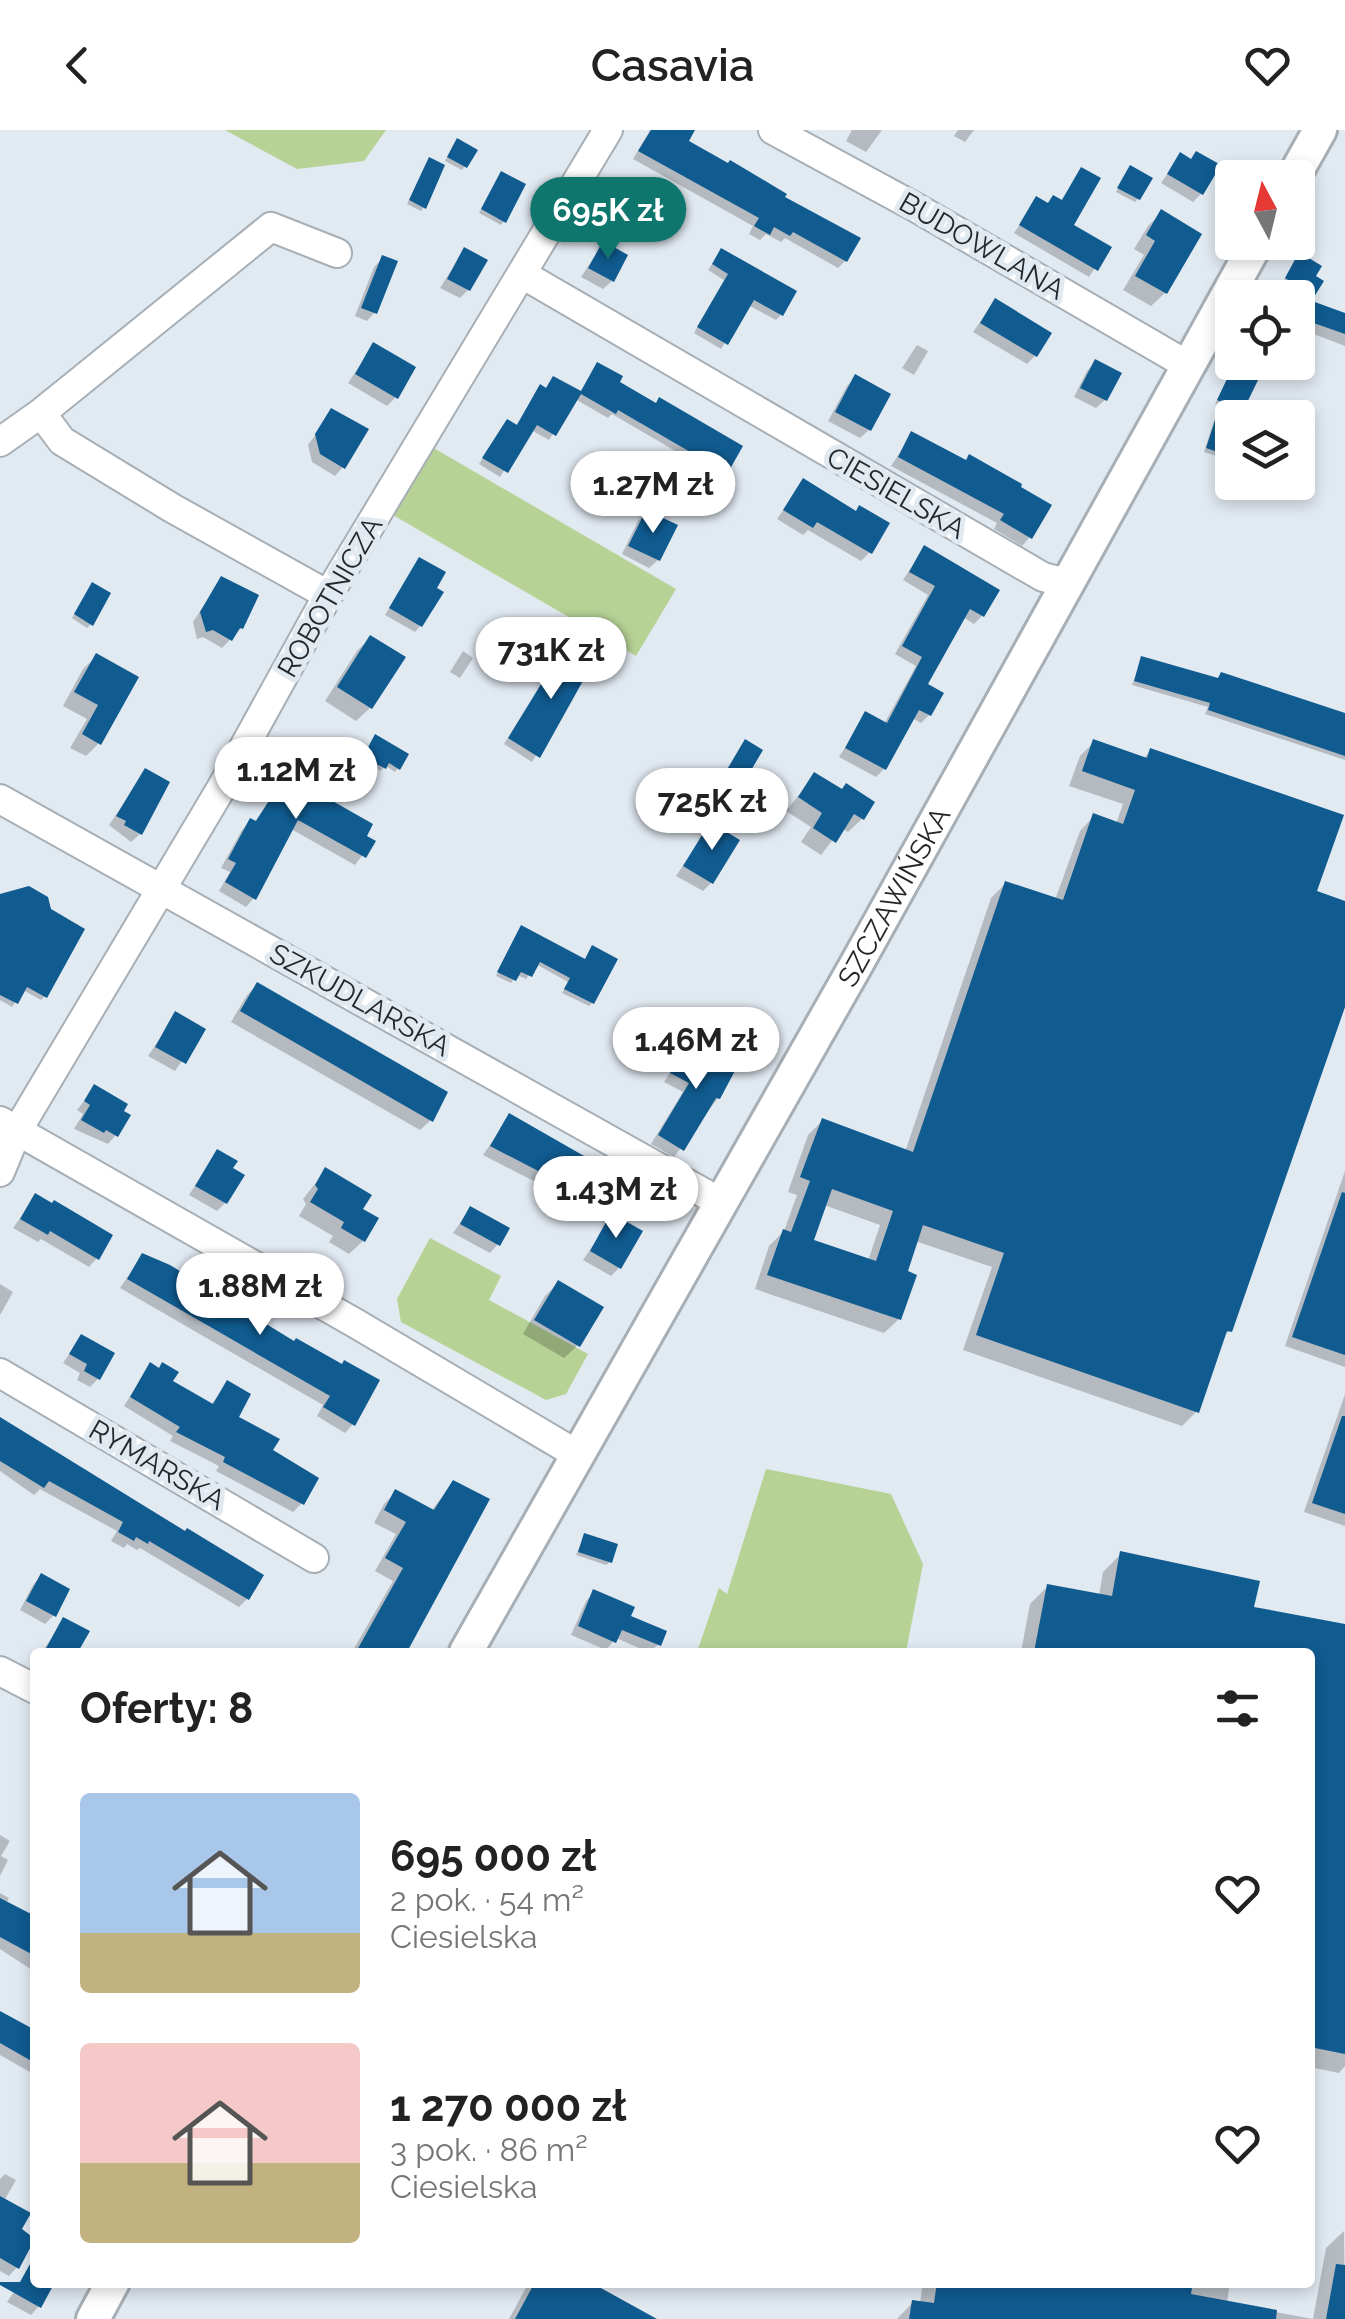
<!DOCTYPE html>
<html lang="pl">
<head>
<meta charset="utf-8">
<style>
	body { margin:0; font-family:Raleway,sans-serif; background:#f2f2f2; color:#222; height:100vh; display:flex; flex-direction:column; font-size:38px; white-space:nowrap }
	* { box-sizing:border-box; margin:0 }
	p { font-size:32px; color:#767676 }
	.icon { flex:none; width:55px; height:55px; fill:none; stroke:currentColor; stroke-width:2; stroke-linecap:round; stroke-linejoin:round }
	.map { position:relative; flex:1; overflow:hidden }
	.details { position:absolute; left:30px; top:1518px; width:1285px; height:640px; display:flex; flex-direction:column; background:#fff; border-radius:10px; box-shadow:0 5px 15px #0003 }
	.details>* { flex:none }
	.needle { width:65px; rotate:353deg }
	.fabs { position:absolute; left:1215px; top:30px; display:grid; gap:20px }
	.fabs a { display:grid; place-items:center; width:100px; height:100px; border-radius:10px; background:#fff; box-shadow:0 5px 15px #0003; font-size:50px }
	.price { position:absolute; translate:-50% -85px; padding:0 22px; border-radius:35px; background:#fff; color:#222; font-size:32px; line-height:65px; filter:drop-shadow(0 2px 5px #0008) }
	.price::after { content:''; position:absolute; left:50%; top:60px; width:30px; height:22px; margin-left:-15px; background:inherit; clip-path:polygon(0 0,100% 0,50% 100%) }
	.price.selected { background:#0f766e; color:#fff }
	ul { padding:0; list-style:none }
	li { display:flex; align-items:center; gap:30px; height:250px; padding:0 50px }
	li span { display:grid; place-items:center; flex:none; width:280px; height:200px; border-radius:10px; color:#555 }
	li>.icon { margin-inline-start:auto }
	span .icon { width:120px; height:120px; fill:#fffc; stroke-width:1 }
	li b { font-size:42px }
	h2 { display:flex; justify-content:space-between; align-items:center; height:120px; padding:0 50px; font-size:42px }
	header { display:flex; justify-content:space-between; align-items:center; height:130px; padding:0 50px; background:#fff; font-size:45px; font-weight:600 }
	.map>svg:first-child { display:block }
	.green { fill:#b6d295 }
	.shadow { fill:#0003; fill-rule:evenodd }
	.building { fill:#105b90; fill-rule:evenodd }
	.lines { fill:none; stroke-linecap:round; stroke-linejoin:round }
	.minor-casing { stroke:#a7afb6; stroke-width:32 }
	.tertiary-casing { stroke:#a7afb6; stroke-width:38 }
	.minor { stroke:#fff; stroke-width:28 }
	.tertiary { stroke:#fff; stroke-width:32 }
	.labels { text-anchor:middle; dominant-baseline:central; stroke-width:10; stroke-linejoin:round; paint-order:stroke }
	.street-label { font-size:28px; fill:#25282b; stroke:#e1e9f1 }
</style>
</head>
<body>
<header><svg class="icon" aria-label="back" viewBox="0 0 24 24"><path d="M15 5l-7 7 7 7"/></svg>Casavia<svg class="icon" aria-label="heart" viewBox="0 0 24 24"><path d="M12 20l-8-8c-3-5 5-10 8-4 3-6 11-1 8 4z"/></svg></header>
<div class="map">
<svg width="1345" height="2189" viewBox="0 0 1345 2189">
	<rect width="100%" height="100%" fill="#e1e9f1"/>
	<path class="green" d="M225 0H386L364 31 297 39Z
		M432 317 676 459 636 526 393 385Z
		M430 1108 501 1146 489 1170 588 1224 566 1264 546 1270 401 1192 397 1169Z
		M766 1339 891 1364 923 1434 906 1522H697L719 1458 727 1464Z"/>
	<path class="shadow" d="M650 0H680L685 12 782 68 845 131 838 138 785 108 781 112 766 104 760 110 749 104 753 96 633 29Z
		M852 0H882L866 22 846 11Z
		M958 0H974L965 12 954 6Z
		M454 14 465 36 462 40 445 31Z
		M1180 26 1189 31 1201 64 1193 72 1161 53Z
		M426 34 424 77 421 81 407 74Z
		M1082 40 1071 96 1108 118 1089 147 1014 103 1036 70 1046 75 1060 72Z
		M1127 41 1138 69 1135 72 1116 62Z
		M498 47 504 91 501 95 479 83Z
		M1161 83 1199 104 1165 163 1151 176 1123 160 1144 125 1134 119 1148 96Z
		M603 114 612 151 603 159 581 147Z
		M464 120 468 160 460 168 440 158Z
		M721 121 781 185 776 190 748 175 721 219 694 203 724 150 708 140Z
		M383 128 375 182 367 191 355 186 374 137Z
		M1296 129 1312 147V165L1308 169 1283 152Z
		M995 171 1035 226 1027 234 973 202Z
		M1313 174 1345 186V216L1298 198 1304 182Z
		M374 215 396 267 387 276 348 253Z
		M917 215 928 221 914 245 902 238Z
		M1095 232 1118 244 1105 270 1096 278 1074 267 1087 241Z
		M598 235 616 253 655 275 720 351 715 357 683 339 689 329 612 284 608 288 575 269 549 310 531 300 500 347 479 334 502 298 515 297 540 257 580 263Z
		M1233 238 1258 245 1237 288H1232L1227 308 1232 309V331L1204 322 1219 276 1215 274Z
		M855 247 869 300 860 308 828 291 847 256Z
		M332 282 343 337 335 346 312 332 308 315Z
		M912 304 1017 358 1030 407 1022 416 994 399 997 393 891 336Z
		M804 351 870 422 861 431 808 400 803 405 777 389Z
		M647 383 658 430 649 438 622 424 638 391Z
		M924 418 982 486 974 494 963 487 925 555 929 585 921 593 912 588 884 639 876 647 839 627 866 584 884 594 916 536 895 524 928 465 903 450Z
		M414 436 433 459 420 496 415 502 385 485Z
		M221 449 241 498 222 518 203 507 197 509 193 492Z
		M89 459 91 494 87 498 72 488Z
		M370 508 402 528 370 578 356 591 325 571 357 521Z
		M565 518 590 532 532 632 504 614Z
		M463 521 473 528 460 548 450 542Z
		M97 526 99 613 86 626 70 618 87 589 63 576 83 539Z
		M1142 529 1217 549 1221 544 1345 586V630L1205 584 1208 577 1132 555Z
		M372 611 398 638 395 642 386 636 380 641 361 631Z
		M1094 612 1143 629 1150 621 1314 763 1345 773V870L1229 1201 1222 1208 1197 1281 1182 1296 963 1220 992 1137 915 1111 904 1143 899 1189 884 1203 755 1159 769 1116 784 1101 797 1065 788 1062 808 1005 822 991 905 1022 991 768 1005 754 1055 770 1080 701 1094 686 1116 694 1123 674 1069 656 1080 626ZM824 1075 880 1095 868 1131 811 1111Z
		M742 616 741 652 738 656 723 647Z
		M303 621 325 670 372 712 355 735 291 699 254 768 246 777 219 761 230 742 221 738 242 700 250 691 254 693Z
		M146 641 167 653 140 704 131 712 109 695Z
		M815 645 840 662 872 673 862 689 848 702 842 698 821 725 801 712 811 697 786 681Z
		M710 695 711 753 703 761 676 746Z
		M0 788 45 866 41 870 23 860 12 877 0 870Z
		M518 802 584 831 592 873 589 876 562 863 568 852 536 834 526 849 517 845 511 853 496 846Z
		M257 855 431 990 420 1000 231 892 247 865Z
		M176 885 203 900 175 941 148 926Z
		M686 917 718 968 674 1027 651 1014 683 962 664 952Z
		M95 957 116 1005 108 1014 74 999 83 984 77 980Z
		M510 986 594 1070 586 1078 483 1025Z
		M217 1022 230 1039 225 1073 217 1081 189 1065Z
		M326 1040 360 1080 376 1089 363 1111 349 1124 329 1112 333 1106 299 1086 306 1074 303 1069Z
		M1345 1041V1237L1285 1216Z
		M35 1067 97 1128 89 1137 41 1109 38 1112 13 1098Z
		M470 1079 498 1114 490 1123 453 1103Z
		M612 1087 619 1138 611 1146 583 1130Z
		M142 1126 294 1214 341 1237 353 1294 345 1303 317 1286 323 1275 120 1158Z
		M558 1153 578 1215 564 1228 523 1204 545 1166Z
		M0 1154 13 1162 0 1185Z
		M81 1207 98 1249 90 1257 77 1250 80 1243 63 1233Z
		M150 1235 170 1252 211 1275 227 1253 235 1288 270 1321 302 1373 293 1382 216 1341 219 1336 170 1311 173 1306 124 1276Z
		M1345 1264V1396L1304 1382Z
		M0 1292 260 1445 247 1469 239 1477 140 1418 137 1420 127 1414 124 1418 111 1411 117 1401 40 1359 34 1365 0 1341Z
		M453 1353 487 1370 402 1522H352L393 1451 375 1441 396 1404 374 1393 384 1374 396 1362 431 1381Z
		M585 1405 610 1432 606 1435 576 1425Z
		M1121 1424 1251 1479 1345 1496V1936L1339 1943 1310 1937V1522H1021L1030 1474 1047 1457 1099 1466 1103 1442Z
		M41 1446 54 1485 45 1494 20 1480 33 1455Z
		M594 1462 628 1487 664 1503 658 1515 648 1522 616 1508 606 1520 571 1505 586 1471Z
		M64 1490 87 1502 75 1522H42Z
		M0 1705 10 1711 1 1726 8 1730 0 1746Z
		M0 1763 9 1768 6 1774 35 1789V1842L0 1819Z
		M0 1884 30 1900 35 1894V1945L0 1925Z
		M5 2044 16 2050 4 2071 19 2100 17 2137 9 2146 0 2141V2049Z
		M1344 2101 1345 2189H897L913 2172 920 2173 923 2152H1230L1227 2173 1313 2189 1326 2118Z
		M31 2137 35 2140 39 2176 31 2185 7 2172Z
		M529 2152H585L652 2189H509Z"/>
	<path class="building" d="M651 0H695L689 11 728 33 730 30 787 64 785 67 861 108 847 132 793 102 790 106 774 97 770 105 754 96 759 88 638 21Z
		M457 8 478 20 467 38 447 27Z
		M1196 21 1221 35 1203 65 1167 44 1180 22 1191 29Z
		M429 27 445 35 426 79 409 70Z
		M1130 35 1153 48 1140 70 1117 58Z
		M1081 37 1101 48 1074 95 1112 117 1098 141 1019 95 1036 66 1048 73 1053 65 1062 70Z
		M501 41 526 54 506 93 481 79Z
		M1161 79 1202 104 1167 164 1135 146 1155 111 1146 105Z
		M603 111 628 125 614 152 588 138Z
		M464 117 488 130 470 161 447 149Z
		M721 118 797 161 783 186 754 170 728 215 697 197 728 144 712 134Z
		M1299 122 1322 136 1316 146 1324 151 1314 167 1285 148Z
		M382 125 398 131 377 184 361 178Z
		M995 168 1052 203 1037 227 980 193Z
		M1312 171 1345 183V204L1305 190Z
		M373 212 416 237 398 269 355 244Z
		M1095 229 1122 243 1107 271 1080 258Z
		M597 232 623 246 620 252 656 273 659 267 743 316 722 353 687 333 692 323 618 280 616 284 581 264 556 306 537 295 508 343 482 328 507 289 517 295 540 254 546 258 553 246 581 261Z
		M1235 232 1261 244 1242 283 1232 278V327L1206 318 1221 272 1217 270Z
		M855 244 891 264 871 301 835 282Z
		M331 278 369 299 345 339 320 324 315 304Z
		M911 301 966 330 969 324 1022 354 1021 357 1052 375 1032 409 1000 390 1004 384 898 327Z
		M803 348 856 381 859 375 890 393 872 424 817 392 813 398 783 380Z
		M646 380 678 395 660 431 628 416Z
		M924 415 1000 460 984 487 970 479 928 554 944 563 931 586 919 580 886 640 845 618 865 581 887 593 922 527 902 516 935 456 909 442Z
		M419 427 446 442 437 458 444 462 422 497 389 478Z
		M221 446 259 465 243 499 240 498 232 511 213 500 206 502 200 482Z
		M92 452 111 463 93 496 74 484Z
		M370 505 406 527 372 579 337 557Z
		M565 515 594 531 540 628 508 608Z
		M96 523 139 547 101 615 82 604 98 575 74 562Z
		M1141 526 1218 548 1221 542 1345 583V626L1208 580 1210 573 1134 551Z
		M375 604 409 624 400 640 389 633 386 639 363 627Z
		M745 609 763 620 743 654 725 643Z
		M1093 609 1147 628 1150 618 1344 685 1317 761 1345 771V877L1232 1202 1227 1201 1199 1283 976 1205 1004 1123 923 1095 908 1141 917 1145 901 1190 767 1145 783 1099 791 1102 810 1051 800 1047 822 988 913 1022 1005 751 1063 770 1093 683 1123 694 1135 660 1082 641ZM832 1059 893 1081 876 1131 814 1110Z
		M303 618 345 642 329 669 373 694 367 706 376 711 366 728 298 690 256 770 225 752 236 733 228 729 250 688 256 691Z
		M145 638 170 652 142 705 124 695 126 691 116 686Z
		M814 642 842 659 846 653 875 672 864 690 854 684 836 713 813 698 822 683 798 667Z
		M710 692 740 710 713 754 683 736Z
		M29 756 48 767 51 779 85 799 47 868 27 857 18 874 0 865V764Z
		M521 795 585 829 592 815 618 829 594 874 564 859 570 848 540 832 532 847 521 842 516 851 497 842Z
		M257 852 448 962 433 992 240 881Z
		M175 881 206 899 186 934 155 917Z
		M686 914 704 924 707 918 738 935 720 969 716 968 684 1021 658 1005 689 953 670 943Z
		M94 954 128 974 124 981 131 985 118 1007 106 1000 104 1003 81 990 90 975 84 971Z
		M509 983 612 1042 596 1071 490 1016Z
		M217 1019 238 1031 233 1038 245 1045 227 1074 195 1056Z
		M325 1037 372 1065 363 1079 379 1088 365 1112 341 1098 344 1092 310 1072 318 1059 315 1055Z
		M1342 1062 1345 1063V1225L1292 1207Z
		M35 1063 52 1073 54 1070 113 1105 99 1130 50 1101 48 1105 20 1089Z
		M470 1076 510 1098 500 1116 460 1094Z
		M611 1083 643 1101 621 1139 590 1121Z
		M142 1123 170 1135 294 1211 296 1208 342 1234 344 1230 380 1250 355 1296 323 1277 330 1266 127 1149Z
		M558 1150 604 1177 580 1217 534 1190Z
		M81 1204 115 1223 100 1250 84 1241 87 1234 69 1224Z
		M150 1232 159 1238 162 1232 179 1242 173 1251 213 1274 227 1250 251 1264 239 1287 280 1309 273 1320 319 1348 304 1375 223 1332 225 1327 176 1302 180 1297 130 1267Z
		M1342 1286H1345V1384L1312 1373Z
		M0 1287 185 1401 187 1398 264 1445 249 1470 149 1411 148 1414 136 1407 134 1411 118 1402 123 1392 49 1351 44 1358 0 1331Z
		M453 1350 490 1369 407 1522H356L403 1438 385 1428 406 1392 384 1380 395 1359 434 1380Z
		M584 1403 618 1414 612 1433 578 1422Z
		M1120 1421 1260 1451 1254 1477 1345 1494V1924L1310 1917V1522H1034L1047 1454 1112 1466Z
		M41 1443 70 1459 56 1487 26 1471Z
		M593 1459 635 1477 631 1486 667 1501 661 1516 622 1500 616 1513 578 1496Z
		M63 1487 90 1501 78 1522H44Z
		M0 1768 35 1786V1826L0 1807Z
		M0 1881 35 1900V1933L0 1913Z
		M0 2066 31 2083 22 2099 35 2109 19 2139 0 2128Z
		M35 2125V2152H55L41 2178 0 2155V2152H20Z
		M1336 2134 1345 2135V2189H1326Z
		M535 2152H590L657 2189H515Z
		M937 2152H1193L1191 2164 1277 2180 1276 2189H909L912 2170 934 2173Z"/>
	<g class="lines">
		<defs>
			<path id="minor" d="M773 0 915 77 1189 236
				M522 144 1043 447 1067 453
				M41 283 271 97 337 123
				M0 312 41 283 62 311 172 378 328 465
				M0 669 720 1072
				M0 991 355 1193 578 1325
				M0 1042 17 1001 222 657 328 465 608 0
				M0 1243 314 1428
				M0 1541 35 1559"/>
			<g id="tertiary">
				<path d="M1293 48 1320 0"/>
				<path id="s1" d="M466 1522 856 835 1257 112"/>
				<path d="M93 2189 113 2152"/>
			</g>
		</defs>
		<use href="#minor" class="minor-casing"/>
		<use href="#tertiary" class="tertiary-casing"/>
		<use href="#minor" class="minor"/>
		<use href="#tertiary" class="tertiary"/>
	</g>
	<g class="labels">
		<g class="street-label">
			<text transform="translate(982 116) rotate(30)">BUDOWLANA</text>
			<text transform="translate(896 363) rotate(30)">CIESIELSKA</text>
			<text transform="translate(330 467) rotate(-60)">ROBOTNICZA</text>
			<text stroke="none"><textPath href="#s1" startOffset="868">SZCZAWIŃSKA</textPath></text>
			<text transform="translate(360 870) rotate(29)">SZKUDLARSKA</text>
			<text transform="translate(157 1335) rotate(30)">RYMARSKA</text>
		</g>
	</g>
</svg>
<div class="fabs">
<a><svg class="needle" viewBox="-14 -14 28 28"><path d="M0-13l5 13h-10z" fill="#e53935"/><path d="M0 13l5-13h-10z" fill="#767676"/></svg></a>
<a><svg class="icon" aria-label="locate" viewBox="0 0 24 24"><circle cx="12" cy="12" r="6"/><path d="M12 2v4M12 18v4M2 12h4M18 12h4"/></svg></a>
<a><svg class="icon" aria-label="layers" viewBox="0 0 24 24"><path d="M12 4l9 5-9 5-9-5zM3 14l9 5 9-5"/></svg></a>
</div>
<b class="price selected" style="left:608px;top:132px">695K zł</b>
<b class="price" style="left:653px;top:406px">1.27M zł</b>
<b class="price" style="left:551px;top:572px">731K zł</b>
<b class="price" style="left:296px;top:692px">1.12M zł</b>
<b class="price" style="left:712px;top:723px">725K zł</b>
<b class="price" style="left:696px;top:962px">1.46M zł</b>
<b class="price" style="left:616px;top:1111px">1.43M zł</b>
<b class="price" style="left:260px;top:1208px">1.88M zł</b>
<section class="details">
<h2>Oferty: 8<svg class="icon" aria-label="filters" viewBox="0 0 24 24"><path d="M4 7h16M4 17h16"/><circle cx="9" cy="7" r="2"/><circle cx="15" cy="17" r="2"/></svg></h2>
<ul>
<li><span style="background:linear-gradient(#a9c7e8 70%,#c2b280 0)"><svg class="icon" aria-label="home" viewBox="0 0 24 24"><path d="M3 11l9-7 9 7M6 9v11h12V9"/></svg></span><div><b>695 000 zł</b><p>2 pok. · 54 m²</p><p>Ciesielska</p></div><svg class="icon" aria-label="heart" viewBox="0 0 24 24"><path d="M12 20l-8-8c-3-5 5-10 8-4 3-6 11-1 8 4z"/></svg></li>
<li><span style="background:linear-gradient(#f6c9c9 60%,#c2b280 0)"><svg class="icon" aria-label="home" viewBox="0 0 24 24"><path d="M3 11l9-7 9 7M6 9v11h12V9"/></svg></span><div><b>1 270 000 zł</b><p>3 pok. · 86 m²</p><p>Ciesielska</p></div><svg class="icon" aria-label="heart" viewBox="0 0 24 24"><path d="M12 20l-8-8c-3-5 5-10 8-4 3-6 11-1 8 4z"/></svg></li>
</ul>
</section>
</div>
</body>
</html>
